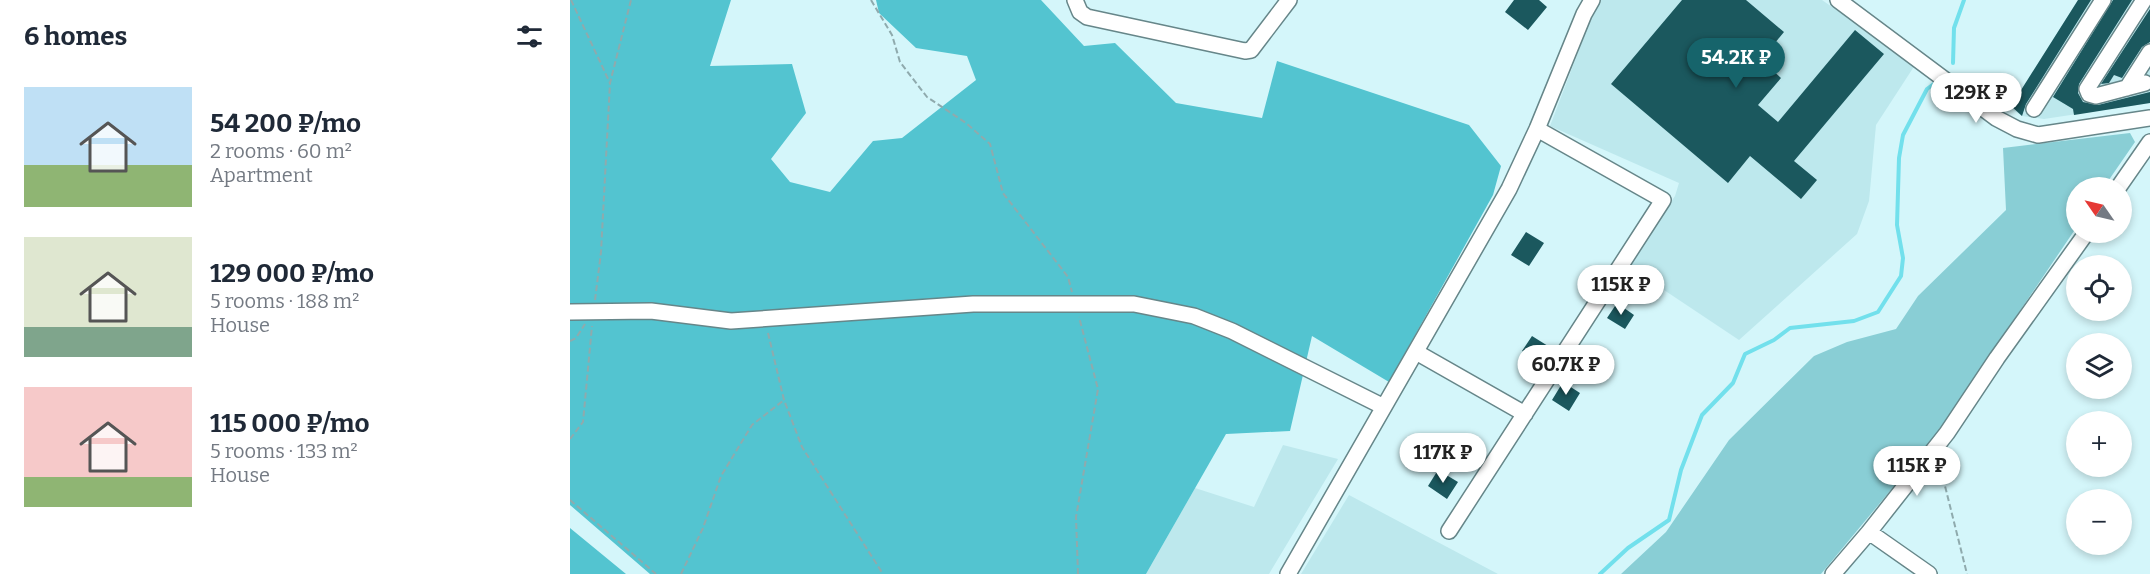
<!DOCTYPE html>
<html lang="en">
<head>
<meta charset="utf-8">
<style>
	body { margin:0; font-family:Bitter,serif; background:#f2f2f3; color:#1f2937; height:100vh; display:flex; flex-direction:column; font-size:22px; white-space:nowrap }
	* { box-sizing:border-box; margin:0 }
	p { font-size:20px; color:#747a83 }
	.icon { flex:none; width:33px; height:33px; fill:none; stroke:currentColor; stroke-width:2; stroke-linecap:round; stroke-linejoin:round }
	.map { position:relative; flex:1; overflow:hidden }
	.drawer { display:flex; flex-direction:column; background:#fff; width:570px }
	.drawer>* { flex:none }
	.needle { width:39px; rotate:304deg }
	.fabs { position:absolute; left:1496px; top:177px; display:grid; gap:12px }
	.fabs a { display:grid; place-items:center; width:66px; height:66px; border-radius:50%; background:#fff; box-shadow:0 3px 9px #0003; font-size:30px }
	.price { position:absolute; translate:-50% -51px; padding:0 14px; border-radius:21px; background:#fff; color:#222; font-size:20px; line-height:39px; filter:drop-shadow(0 2px 3px #0008) }
	.price::after { content:''; position:absolute; left:50%; top:36px; width:18px; height:14px; margin-left:-9px; background:inherit; clip-path:polygon(0 0,100% 0,50% 100%) }
	.price.selected { background:#16646b; color:#fff }
	ul { padding:0; list-style:none }
	li { display:flex; align-items:center; gap:18px; height:150px; padding:0 24px }
	li span { display:grid; place-items:center; flex:none; width:168px; height:120px; border-radius:0px; color:#555 }
	li>.icon { margin-inline-start:auto }
	span .icon { width:72px; height:72px; fill:#fffc; stroke-width:1 }
	li b { font-size:26px }
	h2 { display:flex; justify-content:space-between; align-items:center; height:72px; padding:0 24px; font-size:26px }
	main { display:flex; flex:1; min-height:0 }
	.map>svg:first-child { display:block }
	.built { fill:#bde8ed }
	.green { fill:#89ced5 }
	.forest { fill:#53c4d0 }
	.lines { fill:none; stroke-linecap:round; stroke-linejoin:round }
	.stream { stroke:#72e0ec; stroke-width:4 }
	.building { fill:#1b585e }
	.minor-casing { stroke:#668689; stroke-width:18 }
	.path { stroke:#8faaad; stroke-width:2; stroke-dasharray:6 3; stroke-linecap:butt }
	.minor { stroke:#fff; stroke-width:15 }
</style>
</head>
<body>
<main>
<section class="drawer">
<h2>6 homes<svg class="icon" aria-label="filters" viewBox="0 0 24 24"><path d="M4 7h16M4 17h16"/><circle cx="9" cy="7" r="2"/><circle cx="15" cy="17" r="2"/></svg></h2>
<ul>
<li><span style="background:linear-gradient(#bfe0f5 65%,#8fb573 0)"><svg class="icon" aria-label="home" viewBox="0 0 24 24"><path d="M3 11l9-7 9 7M6 9v11h12V9"/></svg></span><div><b>54 200 ₽/mo</b><p>2 rooms · 60 m²</p><p>Apartment</p></div></li>
<li><span style="background:linear-gradient(#dfe7d0 75%,#7fa58c 0)"><svg class="icon" aria-label="home" viewBox="0 0 24 24"><path d="M3 11l9-7 9 7M6 9v11h12V9"/></svg></span><div><b>129 000 ₽/mo</b><p>5 rooms · 188 m²</p><p>House</p></div></li>
<li><span style="background:linear-gradient(#f6c9c9 75%,#8fb573 0)"><svg class="icon" aria-label="home" viewBox="0 0 24 24"><path d="M3 11l9-7 9 7M6 9v11h12V9"/></svg></span><div><b>115 000 ₽/mo</b><p>5 rooms · 133 m²</p><p>House</p></div></li>
</ul>
</section>
<div class="map">
<svg width="1580" height="574" viewBox="0 0 1580 574">
	<rect width="100%" height="100%" fill="#d4f6fa"/>
	<path class="built" d="M1031 0H1252L1345 65 1306 125 1299 201 1287 234 1169 340 1058 266 1105 196 1109 183 980 126 1023 13Z
		M1508 0H1580V103L1474 119 1452 116 1440 108Z
		M713 445 768 459 699 574H576L625 488 684 507Z
		M779 495 928 574H731Z"/>
	<path class="green" d="M1560 133 1565 142 1534 187 1506 188V228L1364 438 1251 574H1051L1096 532 1159 440 1244 356 1277 342 1326 329 1348 296 1436 210 1433 148Z"/>
	<path class="forest" d="M0 0H161L140 66 222 64 236 113 201 159 220 182 260 192 303 141 332 138 406 80 397 56 346 48 309 13 306 0H471L514 46 545 43 606 103 692 118 707 61 899 125 931 166 923 195 819 382 742 336 720 431 656 434 576 574H80L0 505Z
		M0 528 56 574H0Z"/>
	<g class="lines">
		<path class="stream" d="M1383 63 1384 28 1394 0
			M1030 574 1058 548 1099 520 1111 470 1132 415 1163 383 1175 354 1204 340 1220 328 1284 321 1308 312 1331 276 1333 258 1327 225 1329 158 1333 135 1357 89 1369 80"/>
	</g>
	<path class="building" d="M944 0H969L977 7 958 30 935 12Z
		M1112 0H1176L1214 32 1191 60 1211 78 1188 105 1208 122 1285 30 1314 54 1224 161 1247 180 1231 199 1180 156 1158 183 1041 84Z
		M1508 0H1521L1456 104 1452 116 1441 106Z
		M1543 0H1562L1509 84 1508 93 1513 102 1528 105 1580 92V103L1504 115 1503 109 1483 97Z
		M1580 9V42L1572 47 1552 78 1544 75 1539 83 1531 84Z
		M956 232 974 243 959 266 941 255Z
		M1047 303 1064 315 1055 329 1037 318Z
		M962 336 978 346 969 362 952 351Z
		M993 382 1010 393 999 411 982 400Z
		M887 437 909 448 899 467 878 456Z
		M868 470 888 482 877 499 858 486Z"/>
	<g class="lines">
		<defs>
			<path id="minor" d="M505 0 510 12 517 17 675 51 681 50 719 0
				M1268 0 1426 118 1447 129 1468 135 1580 118
				M1574 0 1517 89 1519 94 1526 96 1575 83
				M1557 88 1580 52
				M1464 109 1533 0
				M1548 188 1580 142
				M0 312 81 311 161 321 403 304H564L624 316 662 331 814 407
				M846 352 955 414
				M879 531 1093 200 967 129
				M1299 532 1359 574
				M718 574 939 189 967 129 1014 14 1022 0
				M1263 574 1299 532 1377 433 1427 358 1517 232"/>
		</defs>
		<use href="#minor" class="minor-casing"/>
		<path class="path" d="M1 0 40 83
			M301 0 322 35 330 62 357 97 396 123 420 144 433 193 498 277 502 292
			M25 300 31 252 40 83 61 0
			M198 333 214 400 232 447 313 574
			M0 341 6 338 15 324
			M0 439 13 422 22 326
			M1374 460 1372 474 1397 574
			M0 500 86 574
			M111 574 133 528 151 476 182 425 214 400
			M508 574 506 517 528 389 509 317"/>
		<use href="#minor" class="minor"/>
	</g>
</svg>
<div class="fabs">
<a><svg class="needle" viewBox="-14 -14 28 28"><path d="M0-13l5 13h-10z" fill="#e53935"/><path d="M0 13l5-13h-10z" fill="#747a83"/></svg></a>
<a><svg class="icon" aria-label="locate" viewBox="0 0 24 24"><circle cx="12" cy="12" r="6"/><path d="M12 2v4M12 18v4M2 12h4M18 12h4"/></svg></a>
<a><svg class="icon" aria-label="layers" viewBox="0 0 24 24"><path d="M12 4l9 5-9 5-9-5zM3 14l9 5 9-5"/></svg></a>
<a>+</a>
<a>−</a>
</div>
<b class="price selected" style="left:1166px;top:89px">54.2K ₽</b>
<b class="price" style="left:1406px;top:124px">129K ₽</b>
<b class="price" style="left:1051px;top:316px">115K ₽</b>
<b class="price" style="left:996px;top:396px">60.7K ₽</b>
<b class="price" style="left:873px;top:484px">117K ₽</b>
<b class="price" style="left:1347px;top:497px">115K ₽</b>
</div>
</main>
</body>
</html>
